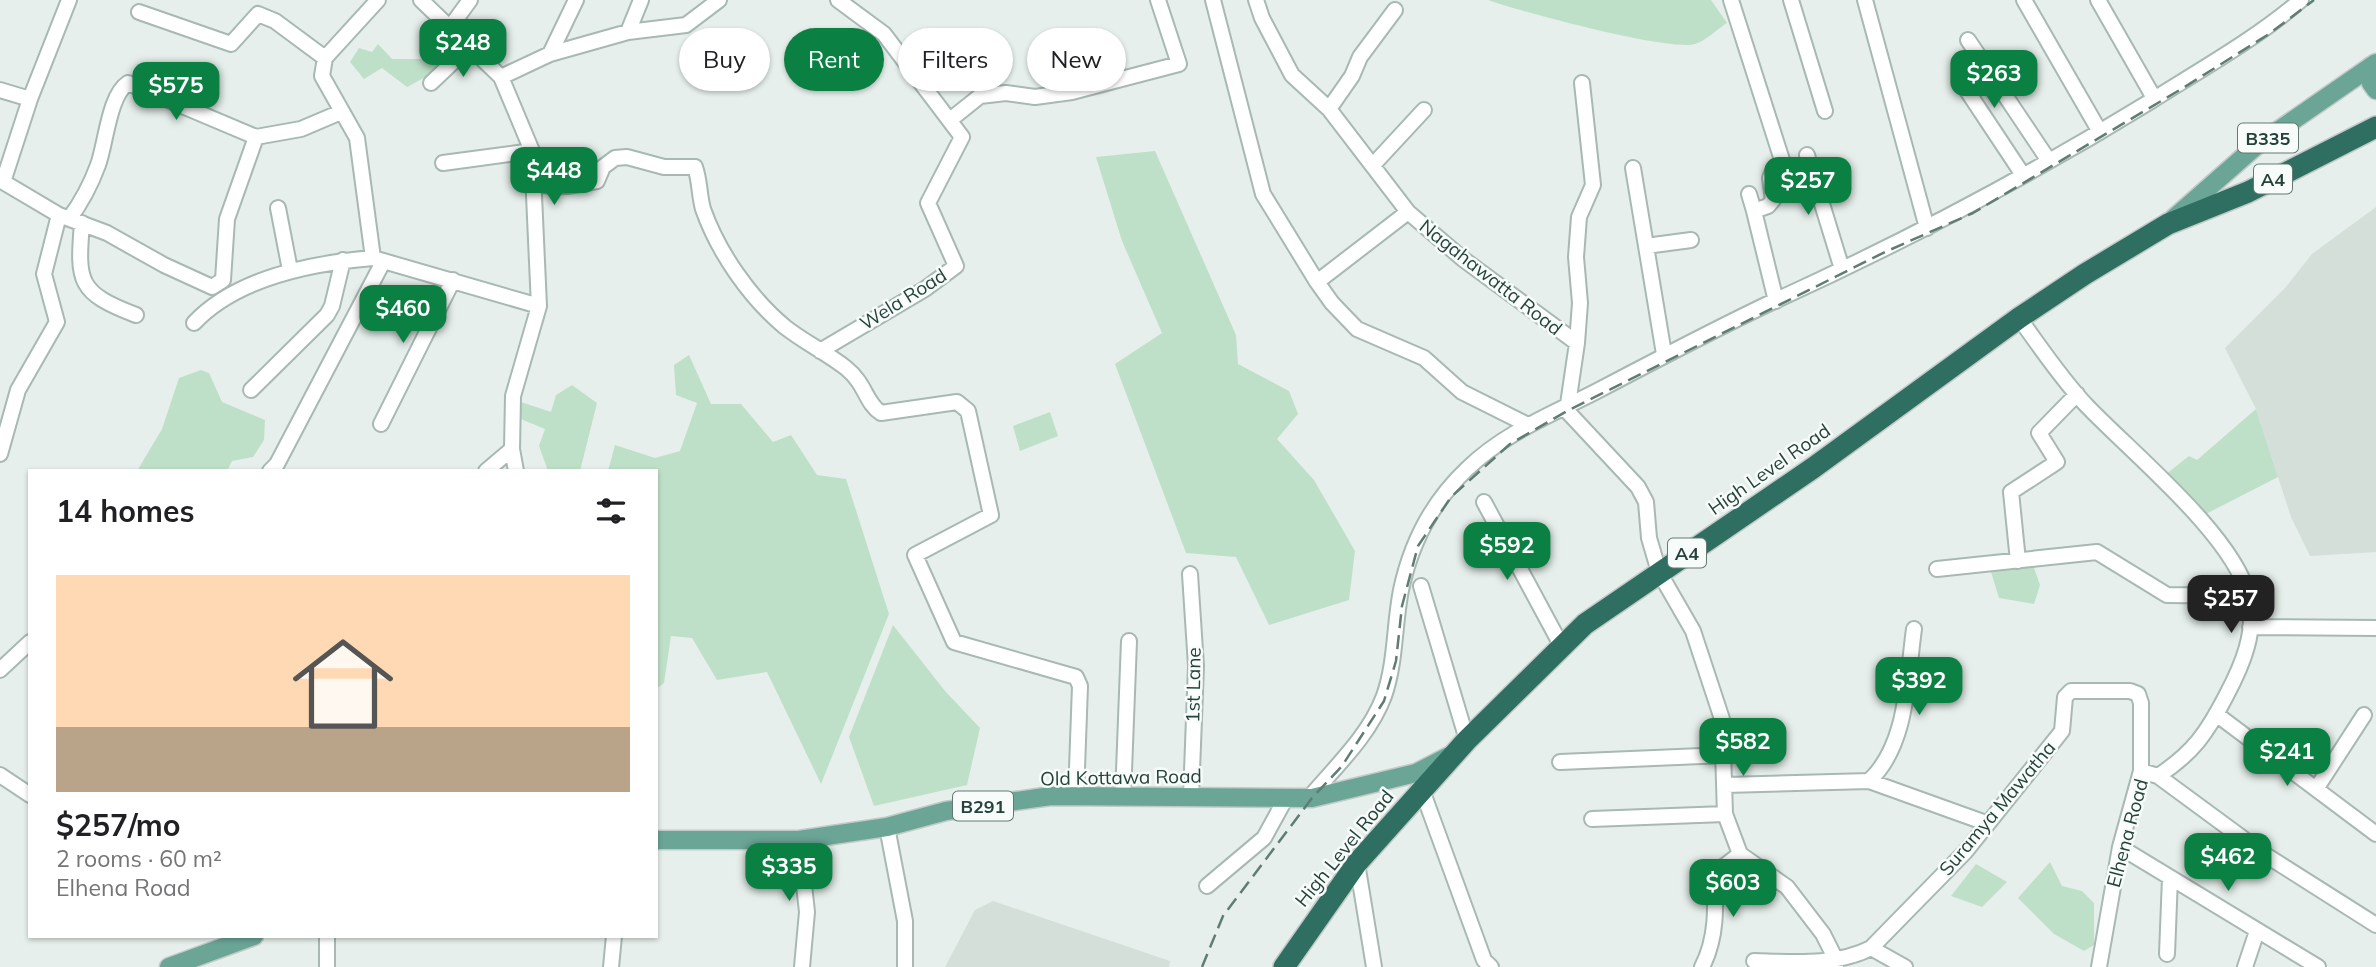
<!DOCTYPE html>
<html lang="en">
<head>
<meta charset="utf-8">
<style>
	body { margin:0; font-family:Mulish,sans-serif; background:#f2f2f2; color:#202124; height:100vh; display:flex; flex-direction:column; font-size:26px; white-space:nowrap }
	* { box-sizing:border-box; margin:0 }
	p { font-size:23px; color:#757577 }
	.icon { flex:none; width:38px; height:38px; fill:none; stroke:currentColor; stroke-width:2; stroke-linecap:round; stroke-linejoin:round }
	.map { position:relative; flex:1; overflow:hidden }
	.side { position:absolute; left:28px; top:469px; width:630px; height:469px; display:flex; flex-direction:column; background:#fff; border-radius:0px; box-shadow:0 2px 5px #0004 }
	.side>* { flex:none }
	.top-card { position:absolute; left:679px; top:28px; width:665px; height:63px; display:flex; gap:14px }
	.price { position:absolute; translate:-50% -60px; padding:0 16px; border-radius:14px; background:#0b8043; color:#fff; font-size:23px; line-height:46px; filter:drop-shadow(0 2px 4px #0008) }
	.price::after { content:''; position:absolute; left:50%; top:42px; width:21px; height:16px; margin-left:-10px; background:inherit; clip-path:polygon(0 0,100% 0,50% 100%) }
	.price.on { background:#222; color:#fff }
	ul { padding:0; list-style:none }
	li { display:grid; align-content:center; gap:14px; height:371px; padding:0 28px }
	li span { display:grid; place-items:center; height:217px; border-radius:0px; color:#555 }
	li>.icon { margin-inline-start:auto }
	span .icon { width:126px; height:126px; fill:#fffc; stroke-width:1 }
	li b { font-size:30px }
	h2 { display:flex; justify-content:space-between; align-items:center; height:84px; padding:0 28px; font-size:30px }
	.chip { padding:0 24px; border-radius:32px; background:#fff; box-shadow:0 2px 5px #0004; font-size:24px; line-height:63px }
	.chip.on { background:#0b8043; color:#fff }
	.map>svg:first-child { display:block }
	.built { fill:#d4dfda }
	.green { fill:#bfe0c8 }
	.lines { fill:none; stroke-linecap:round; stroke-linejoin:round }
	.minor-casing { stroke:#a8b8b2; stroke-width:18 }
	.major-casing { stroke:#c2cac8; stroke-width:21 }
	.highway-casing { stroke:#c2cac8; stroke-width:24 }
	.minor { stroke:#fff; stroke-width:14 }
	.major { stroke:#6aa596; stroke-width:18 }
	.highway { stroke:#2f6f62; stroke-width:21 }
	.rail { stroke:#5f7d75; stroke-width:2.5; stroke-dasharray:14 7; stroke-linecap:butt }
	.labels { text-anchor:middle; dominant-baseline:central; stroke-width:5; stroke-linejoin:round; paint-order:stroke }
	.shield { fill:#f7fbf9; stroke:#637a73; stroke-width:2 }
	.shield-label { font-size:18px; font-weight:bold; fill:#24423a }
	.street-label { font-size:19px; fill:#24423a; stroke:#f7fbf9 }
</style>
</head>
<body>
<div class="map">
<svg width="2376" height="967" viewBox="0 0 2376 967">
	<rect width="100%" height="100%" fill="#e6efeb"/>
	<path class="built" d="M2376 207V552L2310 556 2291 517 2256 409 2225 348 2285 288 2312 254Z
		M993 901 1170 961 1169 967H945L975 910Z"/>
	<path class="green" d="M1488 0H1711L1727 23C1717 29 1706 41 1695 44 1670 52 1518 11 1488 0Z
		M378 44 392 59H434L442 68 407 87 382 68 364 79 350 62 359 48 372 52Z
		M1155 151 1236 335 1238 364 1289 391 1298 414 1277 439 1314 480 1355 551 1349 600 1269 625 1236 557 1186 553 1115 364 1162 333 1122 241 1096 157Z
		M689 355 711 404H741L773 442 791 435 817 475 846 479 889 614 821 784 767 672 717 680 692 638 671 636 664 683 656 689V471H608L615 445 655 458 680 451 697 403 676 395 674 365Z
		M201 370 209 373 222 402 265 420 264 440 253 457 232 461 227 471H137L162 429 179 378Z
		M572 385 597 403 580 471H548L539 446 545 429 516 417 515 400 551 412 556 395Z
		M2256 409 2278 477 2202 516 2160 479 2189 456 2197 460Z
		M1050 412 1058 436 1020 451 1013 426Z
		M2033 565 2040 585 2034 604 1999 598 1991 572Z
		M893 625 945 691 980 728 967 785 874 806 849 737Z
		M2050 862 2062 886 2082 891 2094 903V945L2084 951 2054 934 2018 898Z
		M1976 864 2007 882 1982 907 1951 896Z"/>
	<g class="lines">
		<defs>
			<path id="minor" d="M378 0 325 58 322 76 357 138 373 258 539 306
				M421 0 501 77 532 151 539 306 513 396 512 449 516 471
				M1213 0 1263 194 1317 282
				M1256 0 1262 18 1292 75 1329 109 1408 212 1463 259 1577 343 1567 411 1638 487 1646 502 1649 538 1659 572 1693 631 1722 719 1725 814 1740 854 1787 887 1823 934 1835 958 1836 967
				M1731 0 1782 160 1780 169 1773 171 1770 178 1773 200 1768 206 1754 211 1776 301
				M1791 0 1825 111
				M1865 0 1927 228
				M2024 0 2100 132
				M2098 0 2154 98
				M139 12 231 44 258 14 275 21 325 58
				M451 26 470 0
				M628 32 641 0
				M1968 40 2049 161
				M550 54 576 0
				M501 77 550 54 628 32 686 25 719 0
				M1960 80 2023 175
				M431 83 470 46
				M0 90 30 99
				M1329 109 1352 76 1360 57 1395 10
				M950 120 980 96 1006 93 1035 97 1072 92 1179 64 1158 0
				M1807 155 1842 269
				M443 163 532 151
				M1373 165 1424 110
				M1633 168 1664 354
				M0 180 59 215 107 233 164 265 212 287 223 280 227 219 256 137
				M3 182 30 99 69 0
				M536 185 567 186 597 181 603 167 615 158 627 157 664 167H695C700 181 699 195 703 209 718 252 750 298 785 327 804 342 827 353 846 368 866 384 866 404 881 413L957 402 968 411 991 515 915 555 954 642 1076 677 1080 686 1076 796
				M1749 194 1754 211
				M278 208 290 270
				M1408 212 1317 282 1332 303 1357 329 1424 358 1462 392 1528 425
				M69 219C81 203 91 184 98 165 106 143 109 95 128 83L256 137 301 129 341 112
				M82 223C77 282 78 293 136 315
				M1646 246 1691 240
				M2019 318C2041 348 2062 380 2087 406 2132 453 2233 535 2248 595 2258 630 2242 666 2226 696 2207 733 2193 753 2158 776L2141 771 2120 847 2099 967
				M194 323C237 277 313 263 373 258
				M1577 343 1580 303 1576 257 1579 217 1593 185 1582 83
				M820 351 925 289 956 266 928 203 962 137 884 34 838 0
				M251 390 327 315 332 306 343 260
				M381 424 453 280
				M0 454 18 390 57 322 44 274 59 215
				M270 471 277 464 383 262
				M486 471 512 449
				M1484 502 1561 645
				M2018 561 2011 492 2057 462 2039 433 2077 394
				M1937 569 2097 552 2167 595 2249 596
				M1190 574 1196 666 1191 797
				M1421 586 1467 740
				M2250 627 2376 628
				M0 670 30 642
				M2216 714 2376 834
				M1560 762 1725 755
				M0 775 30 795
				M2158 776 2264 854 2376 925
				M1869 781C1908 745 1907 678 1914 629
				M1725 785 1869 781 1986 823
				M2316 789 2364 715
				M1422 790 1484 960 1491 967
				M1123 797 1129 641
				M1309 798C1336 766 1369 736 1384 696 1396 662 1394 625 1401 590 1411 543 1432 502 1467 469 1505 432 1553 414 1599 390 1656 360 1713 330 1772 302 1902 243 2029 176 2151 101 2200 70 2257 38 2301 0
				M1592 819 1725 814
				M887 827 905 921V967
				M799 840 807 912 802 967
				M2120 847 2318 967
				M1357 863 1374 967
				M1207 886 1264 838 1286 798
				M327 936V967
				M1871 948 1905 967
				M2167 954 2170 878
				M1754 961C1793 962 1836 966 1871 948L1966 851 2062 731 2065 697 2071 691H2130L2138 694 2141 703V771
				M611 967 614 936
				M1702 967C1717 938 1716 907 1714 874L1740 854
				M2245 967 2257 931"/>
			<path id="major" d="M2371 66V83L2376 90
				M2173 219 2256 146 2376 63
				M656 840H799L887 827 946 811 1051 796 1312 798 1416 773 1449 756
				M169 967 254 936"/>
			<path id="highway" d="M1284 967 1357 863 1467 740 1585 624 1813 468 2019 318 2085 274 2168 224 2248 192 2376 127"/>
		</defs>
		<use href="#minor" class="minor-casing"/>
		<use href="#major" class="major-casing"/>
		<use href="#highway" class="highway-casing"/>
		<use href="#minor" class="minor"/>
		<use href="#major" class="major"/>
		<use href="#highway" class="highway"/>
		<path class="rail" d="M1202 967 1223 916 1312 798 1342 766 1384 701 1396 661 1402 606 1418 546 1451 497 1510 444 1567 411 1885 252 1973 213 2183 88 2269 34 2314 0"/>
	</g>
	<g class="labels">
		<g class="shield">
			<rect x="2238" y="123.5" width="60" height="29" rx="5"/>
			<rect x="2254" y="164.5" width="38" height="29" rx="5"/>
			<rect x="1668" y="538.5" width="38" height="29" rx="5"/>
			<rect x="953" y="791.5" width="60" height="29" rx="5"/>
		</g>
		<g class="shield-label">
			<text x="2268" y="138">B335</text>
			<text x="2273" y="179">A4</text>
			<text x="1687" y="553">A4</text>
			<text x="983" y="806">B291</text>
		</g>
		<g class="street-label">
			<text transform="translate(1491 277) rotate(38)">Nagahawatta Road</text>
			<text transform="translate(903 299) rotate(-32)">Wela Road</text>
			<text transform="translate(1769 469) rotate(-35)">High Level Road</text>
			<text transform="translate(1193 685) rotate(-89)">1st Lane</text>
			<text transform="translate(1121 777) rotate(-1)">Old Kottawa Road</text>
			<text transform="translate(1997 808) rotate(-50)">Suramya Mawatha</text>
			<text transform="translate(2127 833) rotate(-75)">Elhena Road</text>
			<text transform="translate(1344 848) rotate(-51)">High Level Road</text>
		</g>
	</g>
</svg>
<b class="price" style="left:463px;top:79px">$248</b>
<b class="price" style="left:1994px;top:110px">$263</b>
<b class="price" style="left:176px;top:122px">$575</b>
<b class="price" style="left:554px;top:207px">$448</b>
<b class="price" style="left:1808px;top:217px">$257</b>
<b class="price" style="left:403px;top:345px">$460</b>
<b class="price" style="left:1507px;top:582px">$592</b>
<b class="price on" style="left:2231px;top:635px">$257</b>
<b class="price" style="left:1919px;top:717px">$392</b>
<b class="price" style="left:1743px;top:778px">$582</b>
<b class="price" style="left:2287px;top:788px">$241</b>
<b class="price" style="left:2228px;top:893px">$462</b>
<b class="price" style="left:789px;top:903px">$335</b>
<b class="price" style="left:1733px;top:919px">$603</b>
<div class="top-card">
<a class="chip">Buy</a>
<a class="chip on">Rent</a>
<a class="chip">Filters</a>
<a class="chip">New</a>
</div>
<section class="side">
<h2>14 homes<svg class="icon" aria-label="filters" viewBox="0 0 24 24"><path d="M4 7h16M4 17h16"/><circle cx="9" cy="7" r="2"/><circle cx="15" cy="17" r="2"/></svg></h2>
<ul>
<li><span style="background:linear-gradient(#ffd9b3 70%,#b9a48a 0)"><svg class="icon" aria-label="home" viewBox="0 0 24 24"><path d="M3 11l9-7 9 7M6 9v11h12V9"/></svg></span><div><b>$257/mo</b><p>2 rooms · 60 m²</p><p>Elhena Road</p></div></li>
</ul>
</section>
</div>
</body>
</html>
